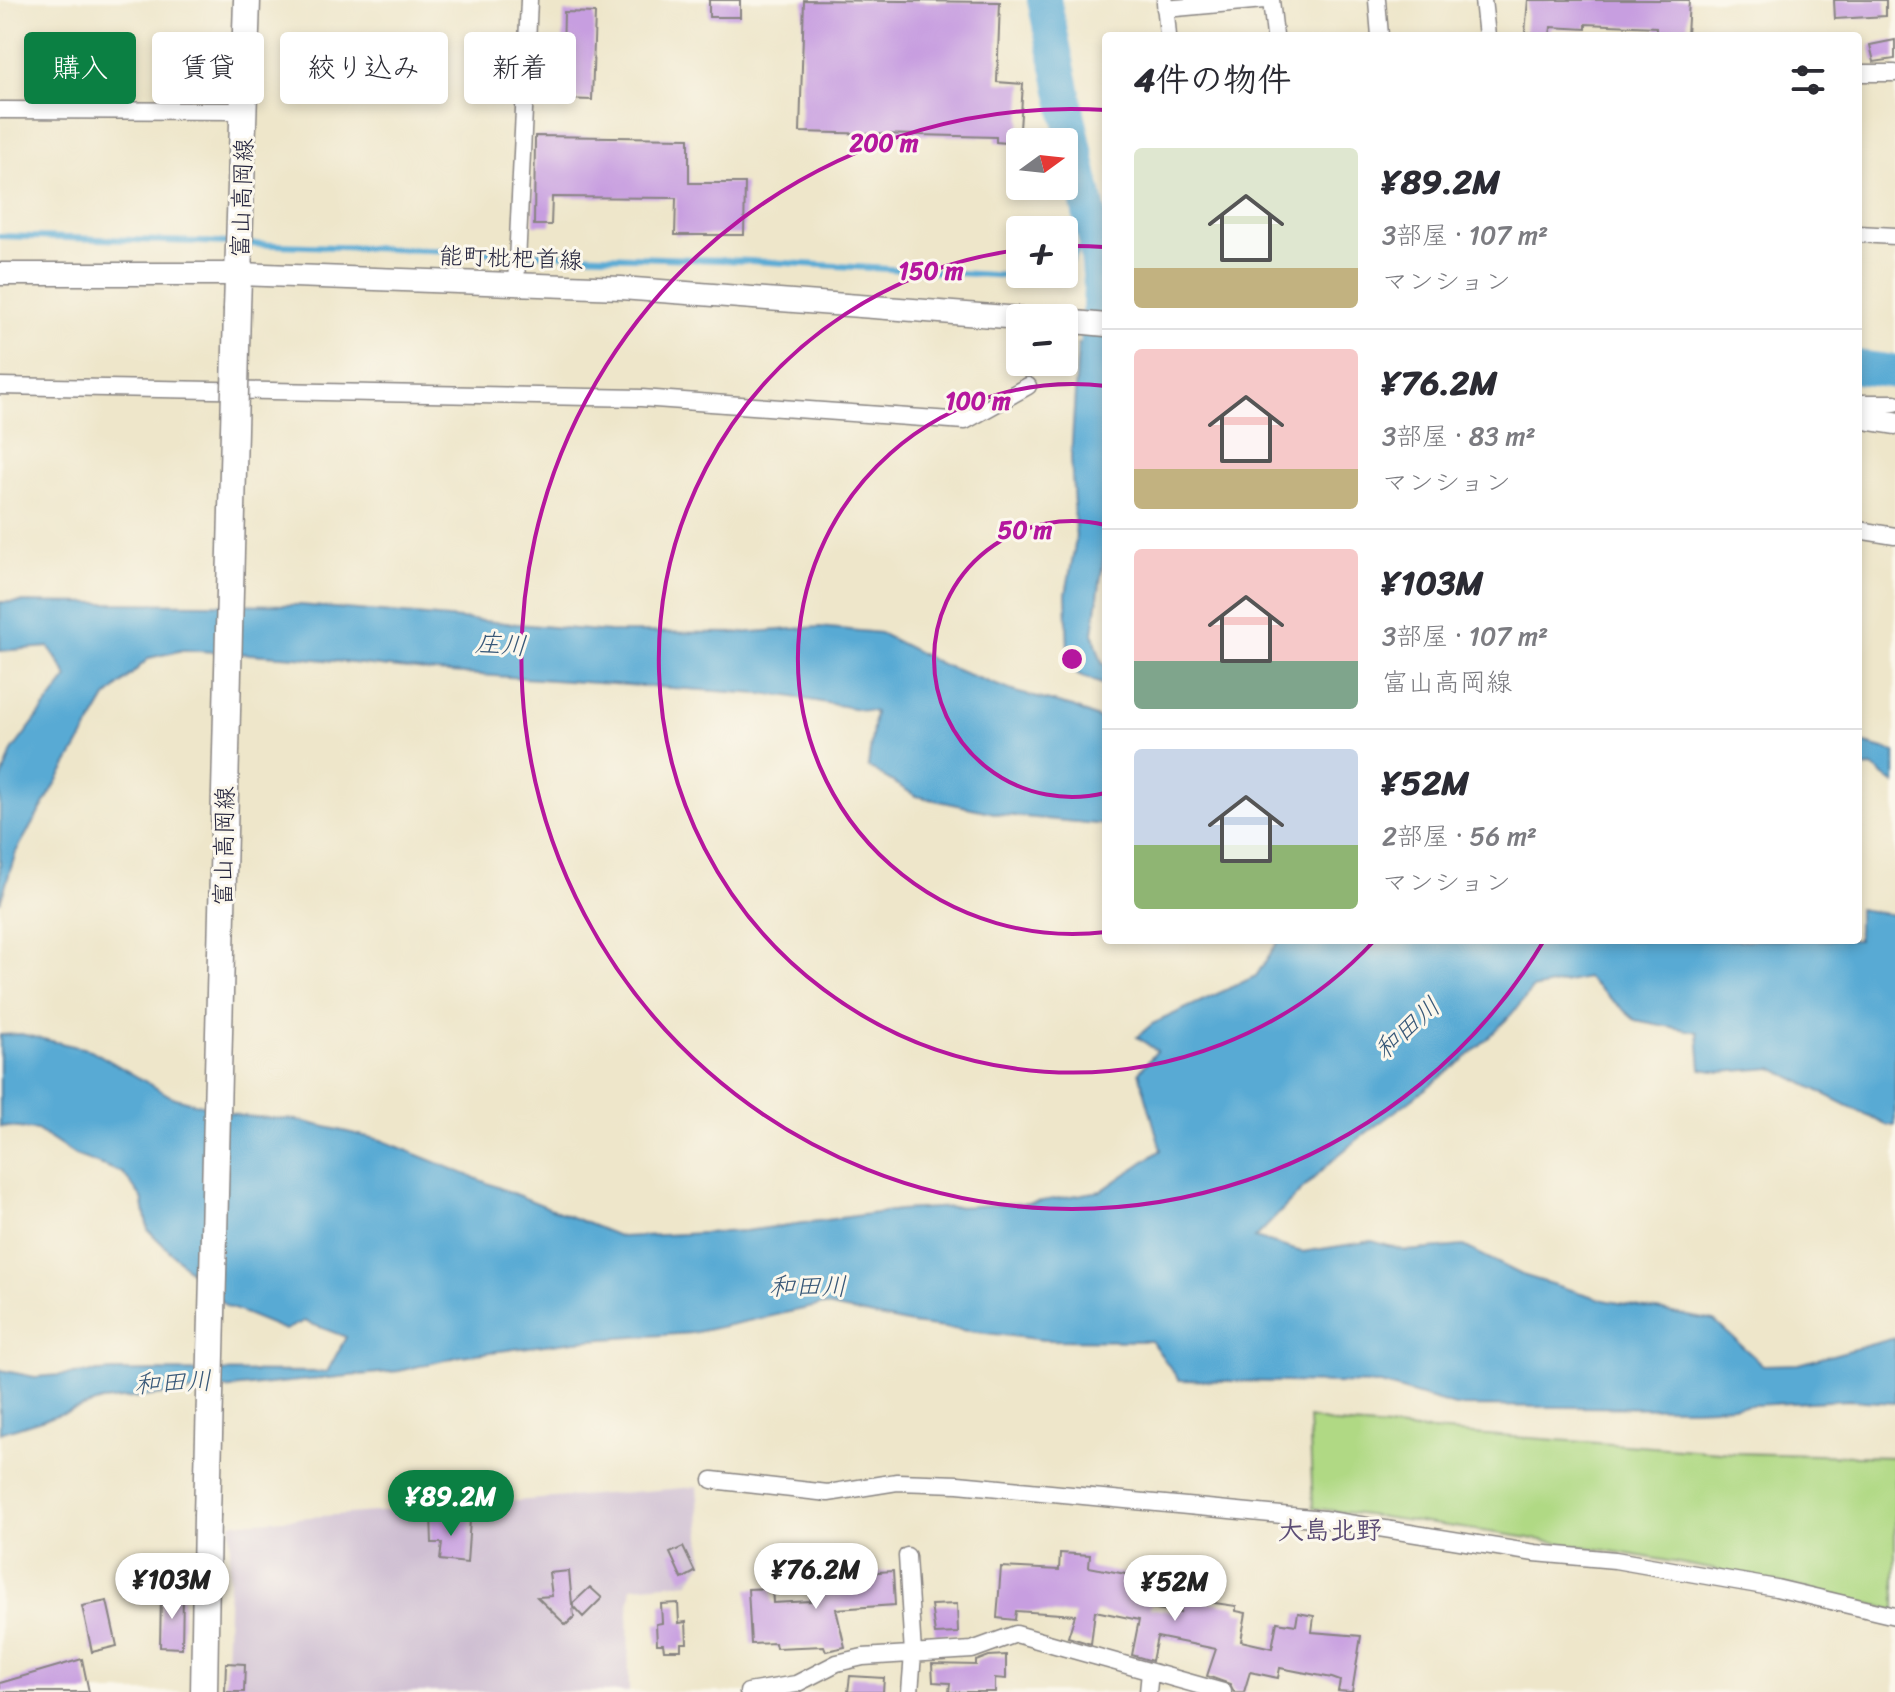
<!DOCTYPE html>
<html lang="ja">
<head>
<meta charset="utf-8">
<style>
	body { margin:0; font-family:Sriracha,"Klee One",sans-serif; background:#f2f2f3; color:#2b2b33; height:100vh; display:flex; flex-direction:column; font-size:30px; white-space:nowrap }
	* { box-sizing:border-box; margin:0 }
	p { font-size:26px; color:#7c7c81 }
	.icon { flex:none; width:44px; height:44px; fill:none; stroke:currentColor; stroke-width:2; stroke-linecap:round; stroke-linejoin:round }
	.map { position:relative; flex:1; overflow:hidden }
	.panel { position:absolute; left:1102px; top:32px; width:760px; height:912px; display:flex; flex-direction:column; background:#fff; border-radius:8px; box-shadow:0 4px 12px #0003 }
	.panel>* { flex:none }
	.top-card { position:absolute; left:24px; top:32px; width:760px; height:72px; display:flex; gap:16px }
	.needle { width:52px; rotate:75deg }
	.buttons { position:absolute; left:1006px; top:128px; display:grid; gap:16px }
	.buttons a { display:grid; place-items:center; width:72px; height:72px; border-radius:8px; background:#fff; box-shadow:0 4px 12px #0003; font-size:40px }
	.price { position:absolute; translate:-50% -68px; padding:0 18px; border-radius:28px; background:#fff; color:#222; font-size:26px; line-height:52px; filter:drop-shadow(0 2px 4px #0008) }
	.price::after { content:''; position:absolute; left:50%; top:48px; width:24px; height:18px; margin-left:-12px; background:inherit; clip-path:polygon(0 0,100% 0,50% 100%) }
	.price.current { background:#0b8043; color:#fff }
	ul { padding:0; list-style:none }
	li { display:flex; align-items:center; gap:24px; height:200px; padding:0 32px }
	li+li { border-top:2px solid #e1e1e2 }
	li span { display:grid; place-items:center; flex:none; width:224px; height:160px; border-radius:8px; color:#555 }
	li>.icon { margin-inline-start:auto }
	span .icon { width:96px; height:96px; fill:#fffc; stroke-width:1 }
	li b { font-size:34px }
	h2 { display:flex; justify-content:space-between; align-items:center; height:96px; padding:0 32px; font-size:34px }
	.pill { padding:0 28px; border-radius:8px; background:#fff; box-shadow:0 4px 12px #0003; font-size:28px; line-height:72px }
	.pill.current { background:#0b8043; color:#fff }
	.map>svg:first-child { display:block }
	.industrial { fill:#cebed2 }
	.green { fill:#b0d984; stroke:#697e60; stroke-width:2 }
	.water { fill:#59aad4; stroke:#3e6688; stroke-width:2 }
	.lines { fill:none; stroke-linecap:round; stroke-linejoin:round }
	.stream { stroke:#59aad4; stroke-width:6 }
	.river { stroke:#59aad4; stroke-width:34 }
	.building { fill:#c79ee0 }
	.street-casing { stroke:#888482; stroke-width:19 }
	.secondary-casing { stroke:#888482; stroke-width:25 }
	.primary-casing { stroke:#888482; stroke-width:29 }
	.street { stroke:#fff; stroke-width:16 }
	.secondary { stroke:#fff; stroke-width:22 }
	.primary { stroke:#fff; stroke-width:26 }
	.primary-bridge-casing { stroke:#888482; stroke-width:29; stroke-linecap:butt }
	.primary-bridge { stroke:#fff; stroke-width:26 }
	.ring { fill:none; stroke:#b5179e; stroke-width:4 }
	.labels { text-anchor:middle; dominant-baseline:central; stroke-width:6; stroke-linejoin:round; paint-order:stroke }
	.street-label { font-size:24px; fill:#22223b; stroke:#fbf7ec }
	.water-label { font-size:26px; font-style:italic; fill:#385878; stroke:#fbf7ec }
	.neighbourhood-label { font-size:26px; font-weight:bold; fill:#5c4d75; stroke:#fbf7ec }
	.centre { fill:#b5179e; stroke:#fbf7ec; stroke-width:4 }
	.ring-label { font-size:24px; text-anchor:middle; font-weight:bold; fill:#b5179e; stroke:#fbf7ec; stroke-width:6; stroke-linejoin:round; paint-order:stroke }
</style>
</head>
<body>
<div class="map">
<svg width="1895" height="1692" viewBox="0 0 1895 1692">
	<rect width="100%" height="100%" fill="#fbf7ec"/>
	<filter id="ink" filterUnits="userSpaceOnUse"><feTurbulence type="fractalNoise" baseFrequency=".0125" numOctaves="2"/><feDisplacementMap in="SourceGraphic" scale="16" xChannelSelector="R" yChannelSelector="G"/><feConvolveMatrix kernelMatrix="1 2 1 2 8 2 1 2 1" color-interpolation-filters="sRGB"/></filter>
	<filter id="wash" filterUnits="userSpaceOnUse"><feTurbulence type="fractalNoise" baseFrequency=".006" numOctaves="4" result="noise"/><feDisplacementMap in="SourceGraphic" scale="32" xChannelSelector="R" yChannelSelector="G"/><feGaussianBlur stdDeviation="1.8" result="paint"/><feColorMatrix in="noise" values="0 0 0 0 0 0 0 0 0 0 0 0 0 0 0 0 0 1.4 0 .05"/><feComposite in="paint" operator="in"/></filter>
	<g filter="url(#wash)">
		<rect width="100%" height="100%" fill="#eee6ca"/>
		<path class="industrial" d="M697 1487 703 1562 689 1582 632 1587 628 1611 629 1692H225L231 1523Z"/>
		<path class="green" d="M1309 1418 1336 1424 1734 1453 1895 1457V1610C1704 1561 1507 1533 1313 1508Z"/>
		<path class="water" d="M1078 344 1106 347V541L1093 633 1102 663 1106 665V686L1075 673 1068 651 1066 594 1076 539 1071 458Z
			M0 602 300 605 609 632 740 633 819 627 880 633 943 665 1015 692 1073 707 1106 722V825L1004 815 916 796 868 767 875 712 788 696 435 672 297 657 183 650 149 658 106 698 16 852 0 903V784L12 751 68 677 49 647 0 651Z
			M1858 742 1895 752V784L1872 767 1858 768Z
			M1858 909 1895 915V1125H1886L1773 1068 1721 1072 1701 1069 1698 1032 1635 1020 1587 978 1532 989C1481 1058 1412 1095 1347 1148 1314 1175 1285 1208 1255 1238L1302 1252 1372 1241 1406 1251 1464 1246 1522 1275 1604 1300 1714 1321 1763 1365 1799 1364 1895 1338V1403L1848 1400 1694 1408 1455 1406 1381 1384 1179 1380 1151 1341 1044 1340 911 1324 822 1305 692 1333 575 1341 461 1356 399 1371 102 1401 0 1433V1370L35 1377 113 1371 327 1372 346 1337 304 1321 285 1330 226 1306 148 1230 142 1198 123 1173 75 1155 37 1130 0 1126V1035L21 1034 91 1050 172 1097 242 1116 296 1120 381 1140 621 1237 745 1231 899 1210 1030 1203 1101 1191 1161 1150 1139 1072 1157 1051 1137 1037 1152 1024 1256 976 1279 940H1858Z"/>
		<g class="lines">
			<path class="stream" d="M0 236 232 243
				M247 244 751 261 1062 279 1078 249 1096 245"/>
			<path class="river" d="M1044 0 1096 245 1100 285 1095 394
				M1858 367 1895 372"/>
		</g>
		<g id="blocks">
			<path class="building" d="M709 0H740V17H709Z
				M804 0 1000 2 997 82 1023 84 1019 144 996 142V137L800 132Z
				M1528 0H1689L1687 36H1656V27L1586 24V29L1551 27 1550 35 1525 33Z
				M1834 0H1886V16L1835 19Z
				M564 12 595 13 592 100 562 99Z
				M1895 40V59L1874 62 1870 45Z
				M535 136 689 138V183H745L744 235H675L676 198 552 197 551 225H534Z
				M450 1513V1523L470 1520 467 1563 440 1560 442 1543H432L431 1514Z
				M683 1547 695 1572 682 1579 670 1553Z
				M1060 1553 1090 1555 1089 1567 1141 1577 1142 1569 1156 1572 1150 1608 1180 1613 1182 1600H1194L1236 1606V1611L1246 1613 1241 1641 1272 1648 1277 1622 1296 1625 1298 1613 1314 1616 1312 1632 1361 1636 1352 1692 1338 1691 1340 1681 1332 1678 1280 1668 1278 1678 1250 1672 1244 1692H1234L1230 1684 1207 1676 1216 1649 1157 1637 1152 1661 1132 1655 1139 1620 1095 1611 1091 1644 1068 1637 1075 1615 1016 1611 1015 1620 997 1618 1001 1567 1059 1570Z
				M569 1571 572 1604 590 1587 602 1598 583 1617 573 1606 574 1617 566 1625 537 1597 552 1596 549 1573Z
				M893 1571 895 1605 836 1609 845 1647 826 1651 824 1646 776 1648 775 1643 751 1644 748 1589 772 1588 773 1603 811 1601 806 1581 863 1578V1573Z
				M161 1595H183L182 1648 160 1647Z
				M107 1601 117 1646 92 1652 82 1606Z
				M678 1603 679 1623 686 1622 687 1643H681V1650H664L663 1644H657L656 1624 662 1623 661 1604Z
				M957 1604 958 1633 935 1634 931 1605Z
				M1006 1655V1679L995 1678V1692H949L950 1683 933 1682 932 1664 976 1665V1661L989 1656Z
				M82 1659 89 1692H0V1683Z
				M226 1663 245 1664 244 1692H225Z
				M850 1676 884 1678 883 1692H848Z"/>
		</g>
	</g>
	<g filter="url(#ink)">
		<use href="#blocks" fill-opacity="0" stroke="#888482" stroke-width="2"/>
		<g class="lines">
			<defs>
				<path id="street" d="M1271 0 1275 36
					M1377 0 1380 36
					M1483 0 1487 36
					M1165 2 1168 36
					M1165 9 1264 0
					M1858 73H1895
					M0 110 244 111
					M1858 234 1895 236
					M516 285 529 0
					M0 386 641 398 965 421 1028 386
					M1858 403H1895
					M1858 530 1895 536
					M712 1480 828 1493 897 1482 958 1484 1323 1519 1535 1553 1615 1560 1776 1588 1895 1616
					M907 1556 913 1654 910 1692
					M748 1692 796 1684 837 1663 863 1657 972 1650 1016 1634 1223 1692
					M1148 1692 1150 1672"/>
				<path id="secondary" d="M0 274H240L621 288 1020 318
					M1064 321 1106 325
					M1858 417 1895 423"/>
				<path id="primary" d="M237 309 247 0
					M204 1692 207 1516"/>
			</defs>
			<use href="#street" class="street-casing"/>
			<use href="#secondary" class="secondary-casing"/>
			<use href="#primary" class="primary-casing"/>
			<use href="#street" class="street"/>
			<use href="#secondary" class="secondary"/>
			<use href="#primary" class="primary"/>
			<defs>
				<path id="primary-bridge" d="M207 1516 237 309"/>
			</defs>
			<use href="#primary-bridge" class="primary-bridge-casing"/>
			<use href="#primary-bridge" class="primary-bridge"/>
		</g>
	</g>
	<g class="ring">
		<path d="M1105 793A138 138 0 1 1 1105 525"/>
		<path d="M1106 932A275 275 0 1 1 1106 386"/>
		<path d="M1374 941A413 413 0 1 1 1018 250M1065 246A413 413 0 0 1 1104 247"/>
		<path d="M1543 942A550 550 0 1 1 1106 110"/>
	</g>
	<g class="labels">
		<g class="street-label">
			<text transform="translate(242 198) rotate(-88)">富山高岡線</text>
			<text transform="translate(511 258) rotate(2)">能町枇杷首線</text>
			<text transform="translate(224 846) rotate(-89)">富山高岡線</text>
		</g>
		<g class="water-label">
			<text transform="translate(501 644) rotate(4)">庄川</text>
			<text transform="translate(1407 1028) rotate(-42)">和田川</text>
			<text x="808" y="1286">和田川</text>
			<text transform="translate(173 1382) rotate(-3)">和田川</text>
		</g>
		<g class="neighbourhood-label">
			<text x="1330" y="1530">大島北野</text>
		</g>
	</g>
	<circle cx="1072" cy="659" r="12" class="centre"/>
	<g class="ring-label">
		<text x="884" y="151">200 m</text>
		<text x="931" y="279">150 m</text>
		<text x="978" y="409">100 m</text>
		<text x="1025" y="538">50 m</text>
	</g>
</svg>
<div class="buttons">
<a><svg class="needle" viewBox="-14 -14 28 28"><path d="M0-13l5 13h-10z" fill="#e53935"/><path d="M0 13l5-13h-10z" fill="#7c7c81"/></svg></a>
<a>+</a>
<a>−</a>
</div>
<b class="price current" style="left:451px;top:1538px">¥89.2M</b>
<b class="price" style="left:816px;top:1611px">¥76.2M</b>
<b class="price" style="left:172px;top:1621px">¥103M</b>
<b class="price" style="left:1175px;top:1623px">¥52M</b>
<div class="top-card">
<a class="pill current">購入</a>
<a class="pill">賃貸</a>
<a class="pill">絞り込み</a>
<a class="pill">新着</a>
</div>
<section class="panel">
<h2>4件の物件<svg class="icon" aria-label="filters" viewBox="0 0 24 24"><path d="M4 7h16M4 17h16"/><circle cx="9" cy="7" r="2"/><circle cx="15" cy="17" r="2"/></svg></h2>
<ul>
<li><span style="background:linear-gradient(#dfe7d0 75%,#c2b280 0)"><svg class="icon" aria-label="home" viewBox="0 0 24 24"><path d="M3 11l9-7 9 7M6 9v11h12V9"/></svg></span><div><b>¥89.2M</b><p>3部屋 · 107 m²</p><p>マンション</p></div></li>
<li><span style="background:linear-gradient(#f6c9c9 75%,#c2b280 0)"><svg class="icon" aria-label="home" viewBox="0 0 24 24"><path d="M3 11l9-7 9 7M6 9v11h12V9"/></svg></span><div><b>¥76.2M</b><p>3部屋 · 83 m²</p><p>マンション</p></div></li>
<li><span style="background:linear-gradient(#f6c9c9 70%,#7fa58c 0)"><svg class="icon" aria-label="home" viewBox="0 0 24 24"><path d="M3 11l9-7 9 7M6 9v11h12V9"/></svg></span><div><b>¥103M</b><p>3部屋 · 107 m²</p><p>富山高岡線</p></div></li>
<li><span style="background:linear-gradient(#c9d6e8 60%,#8fb573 0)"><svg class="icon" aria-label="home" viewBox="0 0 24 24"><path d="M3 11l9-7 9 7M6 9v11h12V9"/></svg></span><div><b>¥52M</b><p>2部屋 · 56 m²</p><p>マンション</p></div></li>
</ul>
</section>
</div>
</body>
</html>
